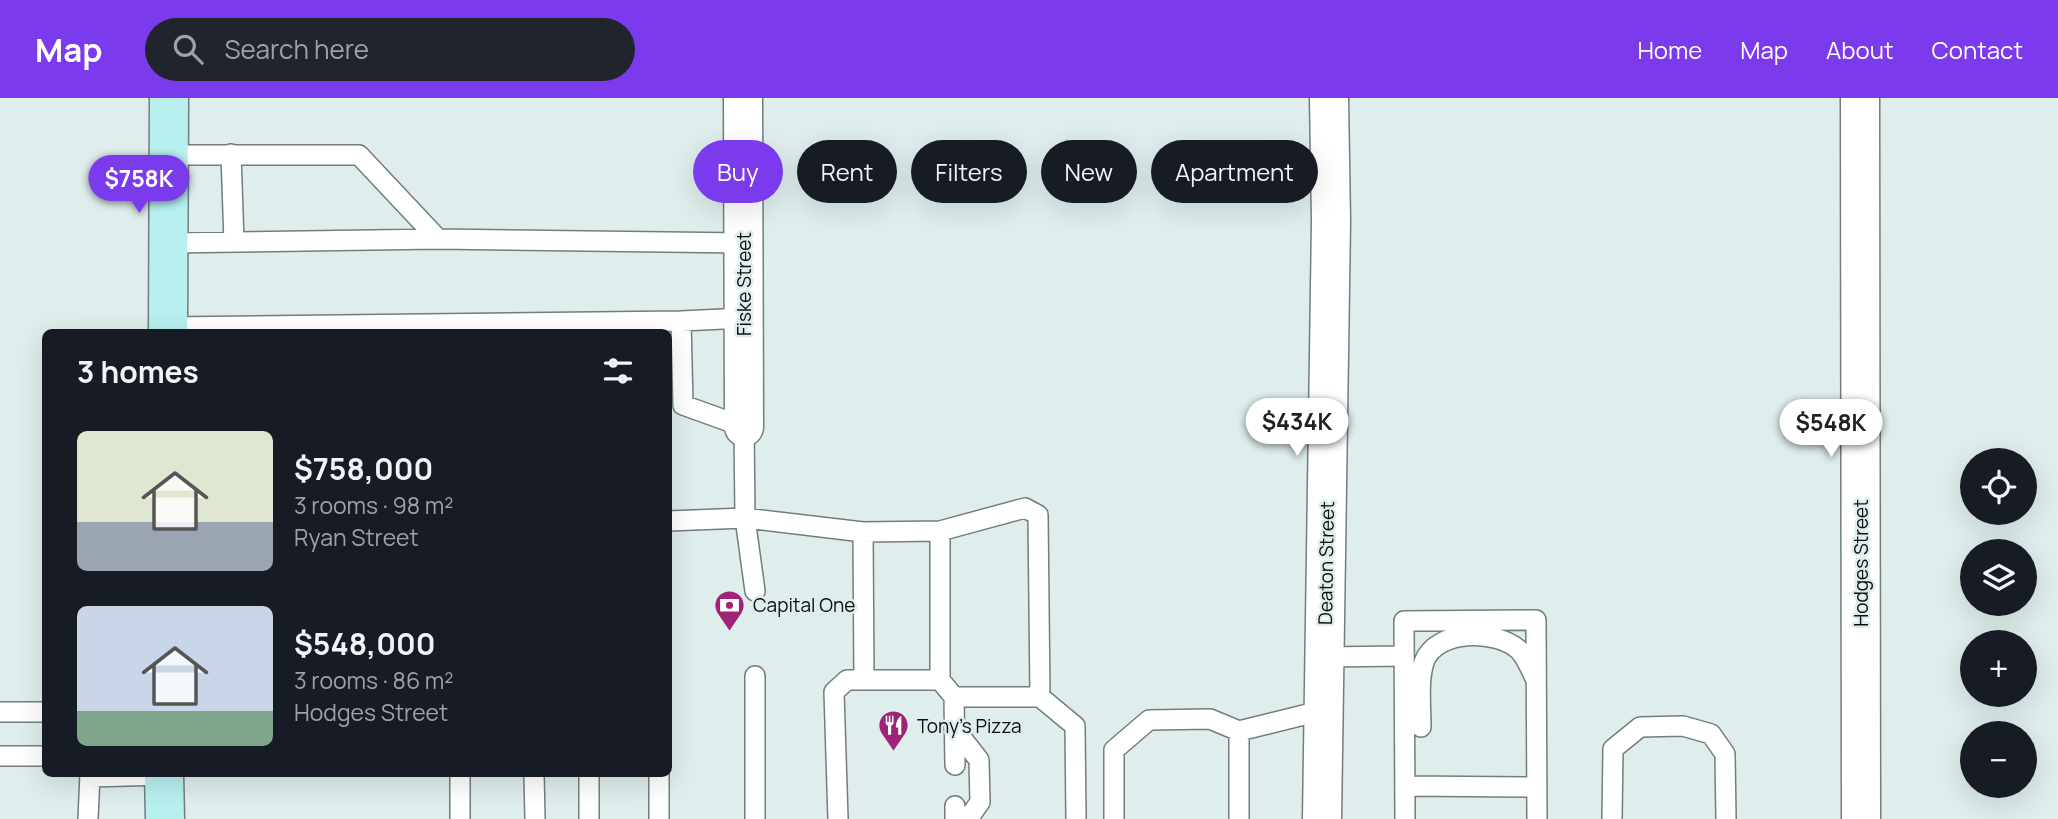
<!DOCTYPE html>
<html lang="en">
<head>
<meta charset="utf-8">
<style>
	body { margin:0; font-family:Manrope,sans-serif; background:#20242c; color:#f1f3f6; height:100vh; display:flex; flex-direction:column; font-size:26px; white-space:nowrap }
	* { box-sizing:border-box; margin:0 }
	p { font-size:23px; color:#9ea1a6 }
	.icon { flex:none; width:38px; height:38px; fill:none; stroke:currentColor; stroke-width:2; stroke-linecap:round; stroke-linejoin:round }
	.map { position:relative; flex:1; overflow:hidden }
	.side { position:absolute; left:42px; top:231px; width:630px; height:448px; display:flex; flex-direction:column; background:#171b24; border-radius:10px; box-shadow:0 7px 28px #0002 }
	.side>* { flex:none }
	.guide { position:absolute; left:693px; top:42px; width:665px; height:63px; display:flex; gap:14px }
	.buttons { position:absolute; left:1960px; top:350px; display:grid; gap:14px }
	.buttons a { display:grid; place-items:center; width:77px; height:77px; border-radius:50%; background:#171b24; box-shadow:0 7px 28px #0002; font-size:35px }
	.price { position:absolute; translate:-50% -60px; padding:0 16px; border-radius:24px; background:#fff; color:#222; font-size:23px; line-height:46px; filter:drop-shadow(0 2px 4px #0008) }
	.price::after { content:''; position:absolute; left:50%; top:42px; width:21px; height:16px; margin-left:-10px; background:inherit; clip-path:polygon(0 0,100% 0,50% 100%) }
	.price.selected { background:#7c3aed; color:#fff }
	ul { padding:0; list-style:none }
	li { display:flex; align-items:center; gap:21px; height:175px; padding:0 35px }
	li span { display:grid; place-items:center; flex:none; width:196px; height:140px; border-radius:10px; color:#555 }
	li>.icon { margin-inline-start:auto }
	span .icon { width:84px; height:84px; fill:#fffc; stroke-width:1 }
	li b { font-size:30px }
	h2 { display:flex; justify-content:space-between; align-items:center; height:84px; padding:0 35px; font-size:30px }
	.chip { padding:0 24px; border-radius:32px; background:#171b24; box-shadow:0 7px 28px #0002; font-size:24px; line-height:63px }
	.chip.selected { background:#7c3aed; color:#fff }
	header { display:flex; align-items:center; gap:42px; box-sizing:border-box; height:98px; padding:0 35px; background:#7c3aed; color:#fff }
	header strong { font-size:33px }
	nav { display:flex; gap:38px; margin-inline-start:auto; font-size:24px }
	.search { width:490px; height:63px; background:#20242c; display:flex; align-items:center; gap:18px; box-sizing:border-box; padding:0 24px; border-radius:38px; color:#9ea1a6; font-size:26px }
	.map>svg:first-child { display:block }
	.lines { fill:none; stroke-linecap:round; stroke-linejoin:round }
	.service-casing { stroke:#727e7d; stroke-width:22 }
	.minor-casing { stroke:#727e7d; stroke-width:41 }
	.secondary-casing { stroke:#727e7d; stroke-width:41 }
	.service { stroke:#fff; stroke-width:19 }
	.minor { stroke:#fff; stroke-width:38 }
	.secondary { stroke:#b8efef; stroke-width:38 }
	.labels { text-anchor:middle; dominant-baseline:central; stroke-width:5; stroke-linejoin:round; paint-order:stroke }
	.street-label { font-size:19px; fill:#0b100f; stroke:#dfeded }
	.poi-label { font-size:19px; fill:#0b100f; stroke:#dfeded; text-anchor:start }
</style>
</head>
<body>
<header>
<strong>Map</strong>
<div class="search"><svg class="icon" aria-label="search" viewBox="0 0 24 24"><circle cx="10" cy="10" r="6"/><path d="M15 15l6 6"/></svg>Search here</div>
<nav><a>Home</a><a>Map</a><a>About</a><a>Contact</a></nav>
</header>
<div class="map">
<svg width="2058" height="721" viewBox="0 0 2058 721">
	<rect width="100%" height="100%" fill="#dfeded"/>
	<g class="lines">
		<defs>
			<path id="service" d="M231 56 234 144
				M169 57H359L438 141 743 145
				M169 145 438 141
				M744 220 681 223 683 307 744 329 745 420 755 493
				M168 229 681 223
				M668 423 745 420 863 434
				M940 433 1025 410 1038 417 1040 599
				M1324 559 1404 558
				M864 582 863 434 940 433V582
				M954 599H1040L1075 628 1076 721
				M0 614H46
				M1421 629C1421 608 1418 584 1424 564 1436 531 1496 531 1519 552 1526 559 1531 572 1535 580
				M954 630 979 662 980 704 968 721
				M1239 633 1324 612
				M0 658H46
				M460 676V721
				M534 676 535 721
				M589 676V721
				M90 679 164 677
				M1405 688 1536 689
				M955 708V721
				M88 721 90 676
				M659 721V676
				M755 721V578
				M838 721 834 594 847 582H940L954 599 955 667
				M1114 721V652L1149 622 1210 621 1239 633V721
				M1405 721 1404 523 1536 522 1537 721
				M1612 721 1613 651 1640 629 1683 628 1711 636 1725 656 1726 721"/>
			<path id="minor" d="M743 0 744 329
				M1860 0 1861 721
				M1322 721 1331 123 1329 0"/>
			<path id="secondary" d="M168 234 169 0
				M164 676 165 721"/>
		</defs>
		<use href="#service" class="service-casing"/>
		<use href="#minor" class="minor-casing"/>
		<use href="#secondary" class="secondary-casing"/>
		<use href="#service" class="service"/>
		<use href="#minor" class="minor"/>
		<use href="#secondary" class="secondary"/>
	</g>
	<defs>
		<symbol id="bank-pin" viewBox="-11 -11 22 30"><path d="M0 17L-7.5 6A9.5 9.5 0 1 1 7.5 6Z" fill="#a12378" stroke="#dfeded"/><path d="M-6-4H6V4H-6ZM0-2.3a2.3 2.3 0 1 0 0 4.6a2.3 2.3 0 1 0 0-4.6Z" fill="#fff"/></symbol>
		<symbol id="restaurant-pin" viewBox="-11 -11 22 30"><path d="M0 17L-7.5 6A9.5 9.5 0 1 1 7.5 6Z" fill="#a12378" stroke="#dfeded"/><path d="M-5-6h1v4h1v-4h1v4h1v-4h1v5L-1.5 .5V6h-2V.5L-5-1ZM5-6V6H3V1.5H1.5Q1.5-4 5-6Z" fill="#fff"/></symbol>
	</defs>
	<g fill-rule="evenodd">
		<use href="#bank-pin" x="712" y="490" width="35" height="47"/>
		<use href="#restaurant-pin" x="876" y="610" width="35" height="47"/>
	</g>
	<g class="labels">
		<g class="street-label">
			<text transform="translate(744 186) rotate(-90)">Fiske Street</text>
			<text transform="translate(1326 465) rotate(-89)">Deaton Street</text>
			<text transform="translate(1861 465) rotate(-90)">Hodges Street</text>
		</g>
		<g class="poi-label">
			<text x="753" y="507">Capital One</text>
			<text x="917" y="628">Tony's Pizza</text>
		</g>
	</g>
</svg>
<div class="buttons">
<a><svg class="icon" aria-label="locate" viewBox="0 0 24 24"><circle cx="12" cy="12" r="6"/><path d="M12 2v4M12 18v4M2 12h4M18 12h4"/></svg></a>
<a><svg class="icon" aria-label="layers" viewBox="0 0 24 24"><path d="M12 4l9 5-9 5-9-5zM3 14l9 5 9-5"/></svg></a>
<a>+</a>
<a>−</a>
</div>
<b class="price selected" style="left:139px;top:117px">$758K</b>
<b class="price" style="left:1297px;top:360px">$434K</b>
<b class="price" style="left:1831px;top:361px">$548K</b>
<div class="guide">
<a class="chip selected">Buy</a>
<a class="chip">Rent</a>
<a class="chip">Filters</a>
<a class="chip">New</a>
<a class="chip">Apartment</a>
</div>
<section class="side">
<h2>3 homes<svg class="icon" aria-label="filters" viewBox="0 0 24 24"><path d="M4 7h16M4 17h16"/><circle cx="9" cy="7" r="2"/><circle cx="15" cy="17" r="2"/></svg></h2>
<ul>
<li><span style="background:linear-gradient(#dfe7d0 65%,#9aa5b1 0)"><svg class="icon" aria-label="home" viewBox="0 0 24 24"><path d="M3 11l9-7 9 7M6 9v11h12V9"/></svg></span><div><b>$758,000</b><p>3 rooms · 98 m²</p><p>Ryan Street</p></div></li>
<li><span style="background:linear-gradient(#c9d6e8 75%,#7fa58c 0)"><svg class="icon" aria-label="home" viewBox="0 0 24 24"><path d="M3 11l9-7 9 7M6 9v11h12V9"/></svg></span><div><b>$548,000</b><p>3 rooms · 86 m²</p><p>Hodges Street</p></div></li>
</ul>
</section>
</div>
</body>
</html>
